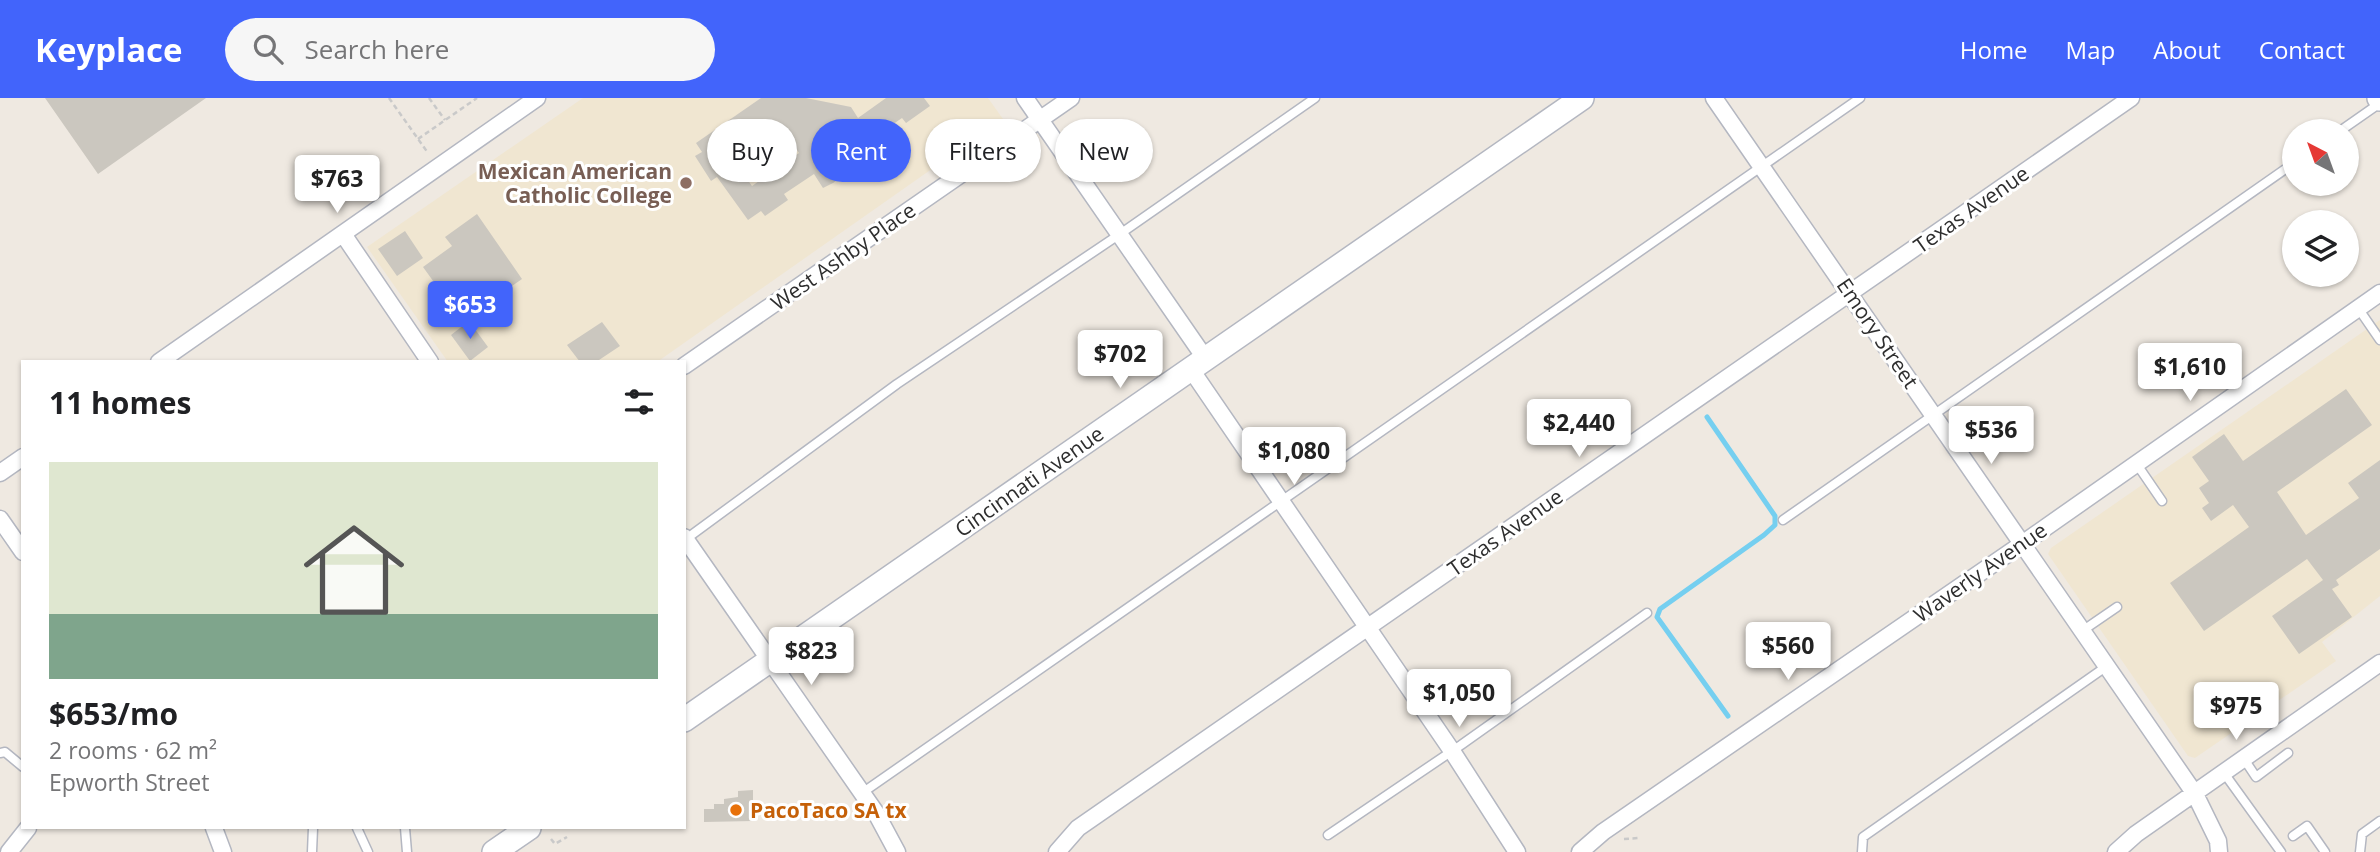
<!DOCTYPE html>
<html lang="en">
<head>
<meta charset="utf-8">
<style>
	body { margin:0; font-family:"Open Sans",sans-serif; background:#f6f6f6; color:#202124; height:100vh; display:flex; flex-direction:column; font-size:26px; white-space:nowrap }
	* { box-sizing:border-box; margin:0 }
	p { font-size:23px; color:#757577 }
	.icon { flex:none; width:38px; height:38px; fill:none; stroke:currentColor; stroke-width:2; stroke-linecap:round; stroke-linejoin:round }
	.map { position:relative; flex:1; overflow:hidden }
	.details { position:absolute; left:21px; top:262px; width:665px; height:469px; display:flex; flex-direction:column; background:#fff; border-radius:0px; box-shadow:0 2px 5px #0004 }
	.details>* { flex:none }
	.top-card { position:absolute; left:707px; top:21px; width:665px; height:63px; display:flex; gap:14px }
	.needle { width:46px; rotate:319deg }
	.buttons { position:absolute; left:2282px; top:21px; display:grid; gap:14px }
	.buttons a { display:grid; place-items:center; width:77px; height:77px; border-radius:50%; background:#fff; box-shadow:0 2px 5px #0004; font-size:35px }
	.price { position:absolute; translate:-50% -60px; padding:0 16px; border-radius:7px; background:#fff; color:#222; font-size:23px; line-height:46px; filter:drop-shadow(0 2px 4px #0008) }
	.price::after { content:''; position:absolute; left:50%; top:42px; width:21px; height:16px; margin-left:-10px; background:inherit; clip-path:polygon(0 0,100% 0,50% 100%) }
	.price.selected { background:#4264fb; color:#fff }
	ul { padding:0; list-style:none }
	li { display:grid; align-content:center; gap:14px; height:371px; padding:0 28px }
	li+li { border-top:2px solid #e0e0e0 }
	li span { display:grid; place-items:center; height:217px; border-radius:0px; color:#555 }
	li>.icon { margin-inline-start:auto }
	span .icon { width:126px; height:126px; fill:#fffc; stroke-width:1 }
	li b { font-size:30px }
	h2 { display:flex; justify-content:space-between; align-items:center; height:84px; padding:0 28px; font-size:30px }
	.pill { padding:0 24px; border-radius:32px; background:#fff; box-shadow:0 2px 5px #0004; font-size:24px; line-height:63px }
	.pill.selected { background:#4264fb; color:#fff }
	header { display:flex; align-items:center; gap:42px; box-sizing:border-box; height:98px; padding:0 35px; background:#4264fb; color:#fff }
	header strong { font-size:33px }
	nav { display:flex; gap:38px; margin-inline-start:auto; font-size:24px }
	.search { width:490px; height:63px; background:#f6f6f6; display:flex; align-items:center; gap:18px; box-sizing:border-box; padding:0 24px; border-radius:38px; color:#757577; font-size:26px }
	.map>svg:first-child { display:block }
	.education { fill:#f0e6d1 }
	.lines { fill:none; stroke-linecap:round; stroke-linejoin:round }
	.stream { stroke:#75cff0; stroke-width:5 }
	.building { fill:#cbc7bf; fill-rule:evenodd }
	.lane-casing { stroke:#b4b7c1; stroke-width:11 }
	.street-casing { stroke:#b4b7c1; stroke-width:19 }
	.secondary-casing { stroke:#b4b7c1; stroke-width:26 }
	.path { stroke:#c9c9c9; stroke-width:2.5; stroke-dasharray:5 3.5; stroke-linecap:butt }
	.lane { stroke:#fff; stroke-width:8 }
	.street { stroke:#fff; stroke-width:16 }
	.secondary { stroke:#fff; stroke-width:23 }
	.education-dot { fill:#8d6e63; stroke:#fff; stroke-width:2.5 }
	.food-dot { fill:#e8710a; stroke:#fff; stroke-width:2.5 }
	.labels { text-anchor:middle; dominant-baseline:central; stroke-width:6; stroke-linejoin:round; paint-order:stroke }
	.education-label { font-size:21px; font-weight:bold; fill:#785e54; stroke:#fff; text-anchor:end }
	.street-label { font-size:21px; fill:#2e2e2e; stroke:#fff }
	.food-label { font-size:21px; font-weight:bold; fill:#c56008; stroke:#fff; text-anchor:start }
</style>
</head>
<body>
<header>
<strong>Keyplace</strong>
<div class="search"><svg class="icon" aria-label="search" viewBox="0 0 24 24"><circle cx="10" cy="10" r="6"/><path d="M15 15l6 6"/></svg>Search here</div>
<nav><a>Home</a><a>Map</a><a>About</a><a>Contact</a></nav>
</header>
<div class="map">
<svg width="2380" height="754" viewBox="0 0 2380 754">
	<rect width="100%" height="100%" fill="#efe9e1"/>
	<path class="education" d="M583 0H988L1003 21 657 264H448L367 149Z
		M2380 222V498L2322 544 2336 563 2195 660 2188 658 2048 456 2051 450Z"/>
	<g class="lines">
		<path class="stream" d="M1707 319 1775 418V427L1764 437 1660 511 1657 519 1728 618"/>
	</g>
	<path class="building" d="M45 0H206L98 76Z
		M761 0H806L851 9 858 20 886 0H924L930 8 906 25 902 20 873 40 881 51 833 85 823 90 814 76 784 96 788 102 765 118 761 113 748 122 717 79 711 83 695 58 702 54 696 45ZM780 27 799 55 752 88 732 60Z
		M477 116 522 181 462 223 423 169 452 148 445 139Z
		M405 133 423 160 397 178 378 151Z
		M469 223 488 249 470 263 451 237Z
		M602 224 620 248 596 264H580L567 247Z
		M2346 291 2372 327 2277 394 2306 437 2359 400 2348 385 2380 362V451L2336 482 2339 487 2332 491 2352 519 2299 556 2272 518 2323 482 2307 461 2204 533 2170 485 2249 429 2233 407 2211 423 2202 410 2209 405 2199 390 2209 383 2192 359 2224 336 2243 363Z
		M753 692V723L704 724V711H714V706H724V701L738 699V693Z"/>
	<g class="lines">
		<defs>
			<path id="lane" d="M2340 33 2380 5
				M2358 210 2380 242
				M2136 365 2162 403
				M1783 422 2294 65
				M686 441 897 286 1120 136 1315 0
				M2082 533 2117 509
				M0 655 5 654 23 669
				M2244 661 2256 679 2288 655
				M2224 675 2281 754
				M862 695 1860 0
				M357 730 368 754
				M405 730 407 754
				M1328 737 1461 647 1647 515
				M2293 738 2307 728 2325 754
				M312 754 313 730
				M1862 754 1863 739 2107 568
				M2360 754 2362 736 2380 723"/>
			<path id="street" d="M1025 0 1205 260
				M1714 0 2195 696 2218 743 2219 754
				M343 136 430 264
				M159 264 537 0
				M684 268 1071 0
				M1190 270 1452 653 1517 754
				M0 375 23 359
				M0 421 23 454
				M684 439 876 715 897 754
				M214 730 223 754
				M9 754 28 730
				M1057 754 1078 730 2131 0
				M1580 754 1603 734 2022 446 2380 195
				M2116 754 2136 736 2380 565"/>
			<path id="secondary" d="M2379 0 2380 1
				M684 622 1582 0
				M494 754 529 730"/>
		</defs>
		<use href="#lane" class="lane-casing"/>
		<use href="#street" class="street-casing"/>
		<use href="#secondary" class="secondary-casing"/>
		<path class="path" d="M389 0 428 55
			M429 0 445 22
			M418 41 477 0
			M551 741 555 746 567 739
			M1624 741 1639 740"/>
		<use href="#lane" class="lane"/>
		<use href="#street" class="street"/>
		<use href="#secondary" class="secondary"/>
	</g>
	<circle class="education-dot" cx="686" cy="85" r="7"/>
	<circle class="food-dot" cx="736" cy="712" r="7"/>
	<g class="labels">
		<g class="education-label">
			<text x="672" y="73">Mexican American<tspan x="672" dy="24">Catholic College</tspan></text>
		</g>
		<g class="street-label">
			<text transform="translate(1971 111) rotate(-35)">Texas Avenue</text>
			<text transform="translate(843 158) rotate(-35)">West Ashby Place</text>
			<text transform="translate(1878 235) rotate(56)">Emory Street</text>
			<text transform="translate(1029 383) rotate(-35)">Cincinnati Avenue</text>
			<text transform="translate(1505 434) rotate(-35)">Texas Avenue</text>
			<text transform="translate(1980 474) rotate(-35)">Waverly Avenue</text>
		</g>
		<g class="food-label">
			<text x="750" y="712">PacoTaco SA tx</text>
		</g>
	</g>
</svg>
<div class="buttons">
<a><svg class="needle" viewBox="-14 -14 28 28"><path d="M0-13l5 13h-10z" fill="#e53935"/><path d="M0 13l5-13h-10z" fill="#757577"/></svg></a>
<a><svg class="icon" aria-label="layers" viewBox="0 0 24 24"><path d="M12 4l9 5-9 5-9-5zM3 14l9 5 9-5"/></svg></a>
</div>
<b class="price" style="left:337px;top:117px">$763</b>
<b class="price selected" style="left:470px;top:243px">$653</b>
<b class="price" style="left:1120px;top:292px">$702</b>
<b class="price" style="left:2190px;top:305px">$1,610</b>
<b class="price" style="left:1579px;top:361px">$2,440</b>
<b class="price" style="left:1991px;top:368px">$536</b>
<b class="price" style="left:1294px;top:389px">$1,080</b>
<b class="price" style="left:1788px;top:584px">$560</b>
<b class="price" style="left:811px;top:589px">$823</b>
<b class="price" style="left:1459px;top:631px">$1,050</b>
<b class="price" style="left:2236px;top:644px">$975</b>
<div class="top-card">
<a class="pill">Buy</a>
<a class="pill selected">Rent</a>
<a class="pill">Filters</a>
<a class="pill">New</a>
</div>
<section class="details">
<h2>11 homes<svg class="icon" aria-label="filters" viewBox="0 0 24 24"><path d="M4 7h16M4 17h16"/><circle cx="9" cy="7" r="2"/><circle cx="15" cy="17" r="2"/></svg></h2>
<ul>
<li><span style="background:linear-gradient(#dfe7d0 70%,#7fa58c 0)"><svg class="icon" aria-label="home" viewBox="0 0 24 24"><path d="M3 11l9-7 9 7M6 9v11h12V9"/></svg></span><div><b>$653/mo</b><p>2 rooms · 62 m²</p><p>Epworth Street</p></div></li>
</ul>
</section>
</div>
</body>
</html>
